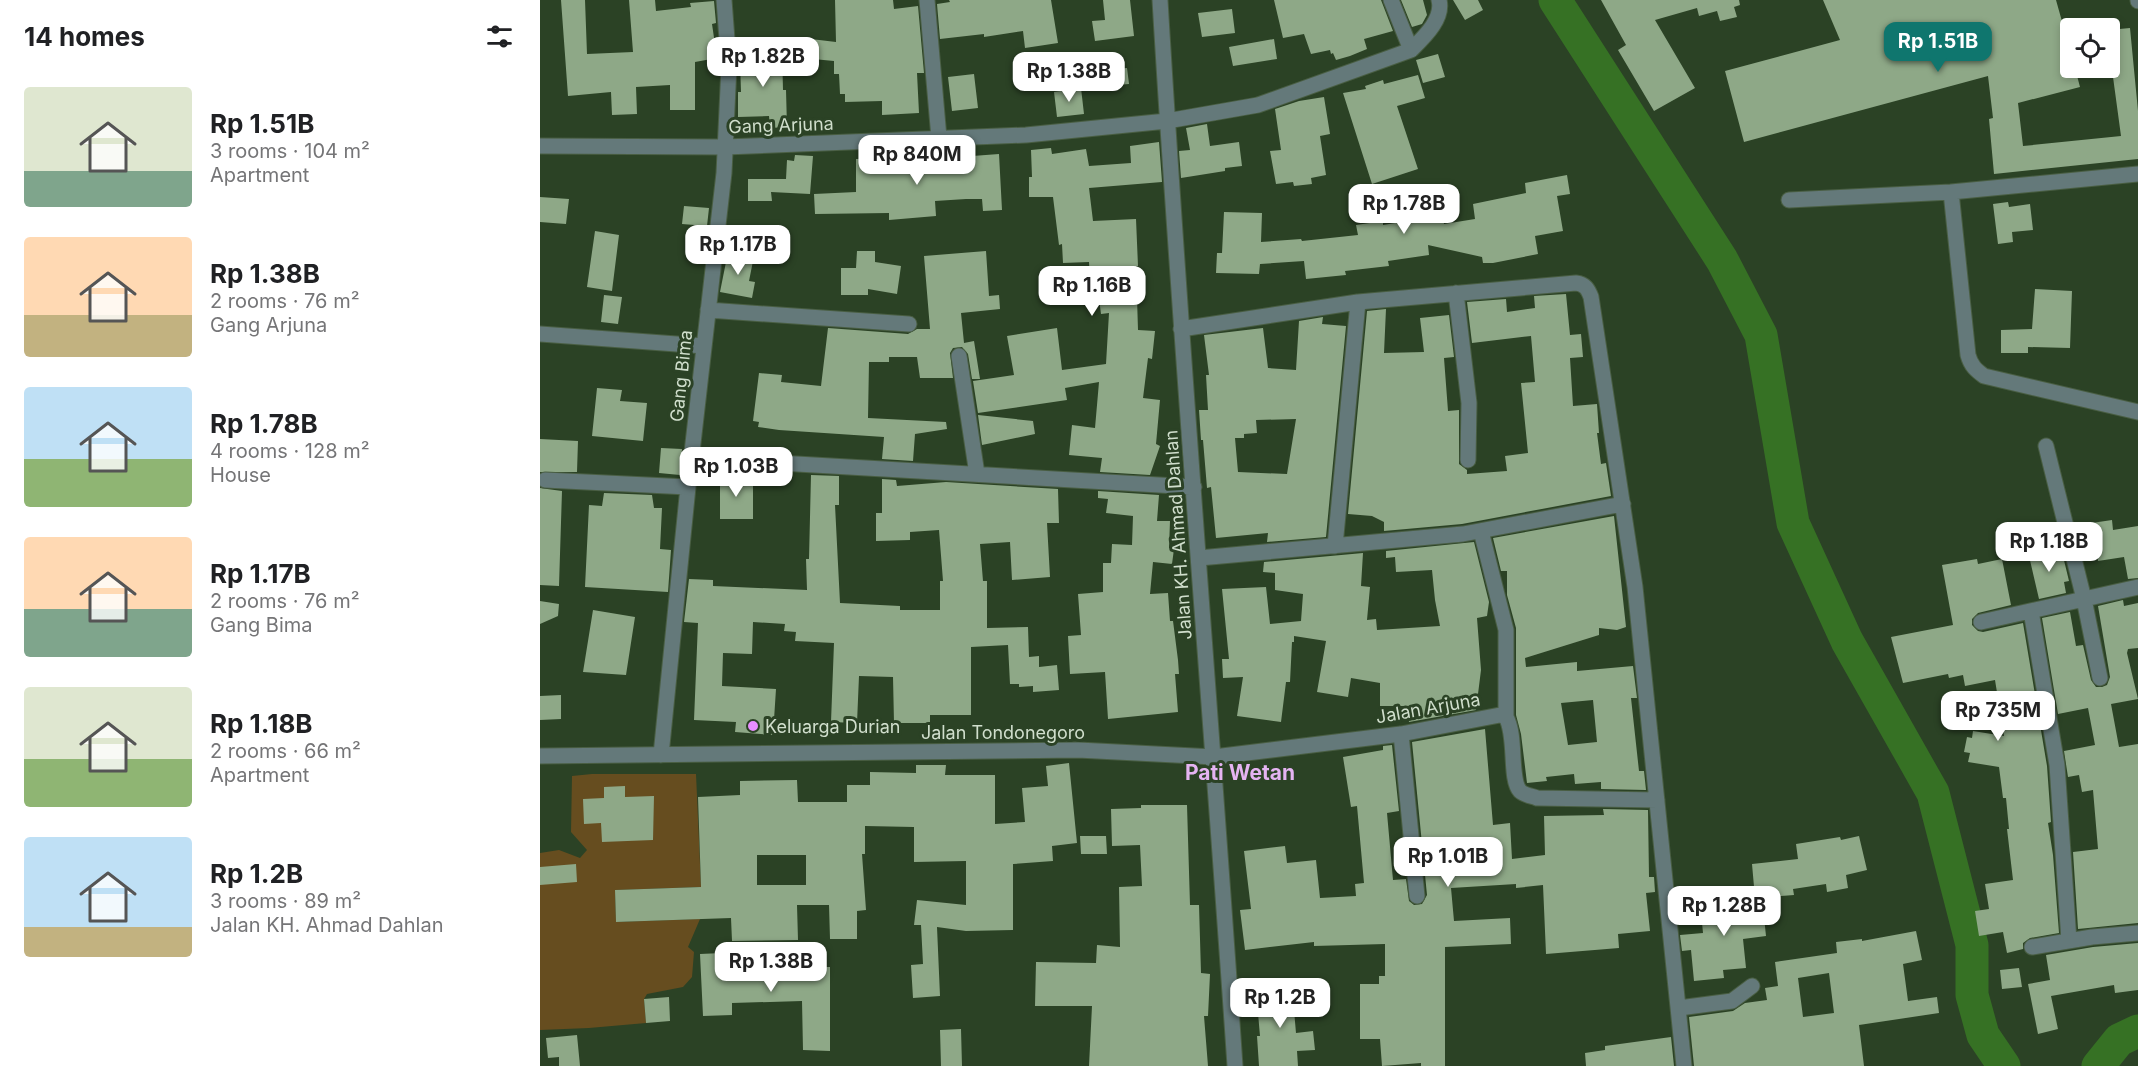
<!DOCTYPE html>
<html lang="en">
<head>
<meta charset="utf-8">
<style>
	body { margin:0; font-family:Inter,sans-serif; background:#f2f2f2; color:#202124; height:100vh; display:flex; flex-direction:column; font-size:22px; white-space:nowrap }
	* { box-sizing:border-box; margin:0 }
	p { font-size:20px; color:#757577 }
	.icon { flex:none; width:33px; height:33px; fill:none; stroke:currentColor; stroke-width:2; stroke-linecap:round; stroke-linejoin:round }
	.map { position:relative; flex:1; overflow:hidden }
	.drawer { display:flex; flex-direction:column; background:#fff; width:540px }
	.drawer>* { flex:none }
	.tools { position:absolute; left:1520px; top:18px; display:grid; gap:12px }
	.tools a { display:grid; place-items:center; width:60px; height:60px; border-radius:6px; background:#fff; box-shadow:0 3px 9px #0003; font-size:30px }
	.price { position:absolute; translate:-50% -51px; padding:0 14px; border-radius:12px; background:#fff; color:#222; font-size:20px; line-height:39px; filter:drop-shadow(0 2px 3px #0008) }
	.price::after { content:''; position:absolute; left:50%; top:36px; width:18px; height:14px; margin-left:-9px; background:inherit; clip-path:polygon(0 0,100% 0,50% 100%) }
	.price.on { background:#0f766e; color:#fff }
	ul { padding:0; list-style:none }
	li { display:flex; align-items:center; gap:18px; height:150px; padding:0 24px }
	li span { display:grid; place-items:center; flex:none; width:168px; height:120px; border-radius:6px; color:#555 }
	li>.icon { margin-inline-start:auto }
	span .icon { width:72px; height:72px; fill:#fffc; stroke-width:1 }
	li b { font-size:26px }
	h2 { display:flex; justify-content:space-between; align-items:center; height:72px; padding:0 24px; font-size:26px }
	main { display:flex; flex:1; min-height:0 }
	.map>svg:first-child { display:block }
	.green { fill:#664d1f }
	.lines { fill:none; stroke-linecap:round; stroke-linejoin:round }
	.river { stroke:#367124; stroke-width:33 }
	.building { fill:#8ea887; fill-rule:evenodd }
	.minor-casing { stroke:#495e43; stroke-width:17 }
	.minor { stroke:#64797a; stroke-width:15 }
	.poi-dot { fill:#e88eff; stroke:#2b4225; stroke-width:2 }
	.labels { text-anchor:middle; dominant-baseline:central; stroke-width:6; stroke-linejoin:round; paint-order:stroke }
	.street-label { font-size:18px; fill:#d0decc; stroke:#2b4225 }
	.poi-label { font-size:18px; fill:#d0decc; stroke:#2b4225; text-anchor:start }
	.quarter-label { font-size:21px; font-weight:bold; fill:#e5b4f2; stroke:#2b4225 }
</style>
</head>
<body>
<main>
<section class="drawer">
<h2>14 homes<svg class="icon" aria-label="filters" viewBox="0 0 24 24"><path d="M4 7h16M4 17h16"/><circle cx="9" cy="7" r="2"/><circle cx="15" cy="17" r="2"/></svg></h2>
<ul>
<li><span style="background:linear-gradient(#dfe7d0 70%,#7fa58c 0)"><svg class="icon" aria-label="home" viewBox="0 0 24 24"><path d="M3 11l9-7 9 7M6 9v11h12V9"/></svg></span><div><b>Rp 1.51B</b><p>3 rooms · 104 m²</p><p>Apartment</p></div></li>
<li><span style="background:linear-gradient(#ffd9b3 65%,#c2b280 0)"><svg class="icon" aria-label="home" viewBox="0 0 24 24"><path d="M3 11l9-7 9 7M6 9v11h12V9"/></svg></span><div><b>Rp 1.38B</b><p>2 rooms · 76 m²</p><p>Gang Arjuna</p></div></li>
<li><span style="background:linear-gradient(#bfe0f5 60%,#8fb573 0)"><svg class="icon" aria-label="home" viewBox="0 0 24 24"><path d="M3 11l9-7 9 7M6 9v11h12V9"/></svg></span><div><b>Rp 1.78B</b><p>4 rooms · 128 m²</p><p>House</p></div></li>
<li><span style="background:linear-gradient(#ffd9b3 60%,#7fa58c 0)"><svg class="icon" aria-label="home" viewBox="0 0 24 24"><path d="M3 11l9-7 9 7M6 9v11h12V9"/></svg></span><div><b>Rp 1.17B</b><p>2 rooms · 76 m²</p><p>Gang Bima</p></div></li>
<li><span style="background:linear-gradient(#dfe7d0 60%,#8fb573 0)"><svg class="icon" aria-label="home" viewBox="0 0 24 24"><path d="M3 11l9-7 9 7M6 9v11h12V9"/></svg></span><div><b>Rp 1.18B</b><p>2 rooms · 66 m²</p><p>Apartment</p></div></li>
<li><span style="background:linear-gradient(#bfe0f5 75%,#c2b280 0)"><svg class="icon" aria-label="home" viewBox="0 0 24 24"><path d="M3 11l9-7 9 7M6 9v11h12V9"/></svg></span><div><b>Rp 1.2B</b><p>3 rooms · 89 m²</p><p>Jalan KH. Ahmad Dahlan</p></div></li>
</ul>
</section>
<div class="map">
<svg width="1598" height="1066" viewBox="0 0 1598 1066">
	<rect width="100%" height="100%" fill="#2b4225"/>
	<path class="green" d="M52 774H156L161 887 75 890 76 922 160 919 148 947 154 952 152 977 143 987 107 994 104 999 106 1023 49 1028 0 1030V853L19 850 40 858 47 850 31 832 32 776Z"/>
	<g class="lines">
		<path class="river" d="M1015 0 1182 260 1221 335 1253 523 1307 641 1393 793 1432 945V995L1443 1035 1464 1066
			M1558 1066 1579 1040 1598 1031"/>
	</g>
	<path class="building" d="M21 0H45L47 54 93 52 89 0H115L116 11 151 7 150 3 174 1 176 23 172 24 177 58 155 62V110H130V85L96 87 97 114 72 115 71 92 28 96Z
		M295 0H353L354 9 378 6 384 73H377L379 113 342 115V101L305 102V94H300L299 74H294V61L252 57 254 37 296 42Z
		M409 0H511L518 43 485 48 483 31 444 37V34L400 39 397 4 410 2Z
		M563 0H590L594 36 555 41 552 21 565 20Z
		M734 0H841L853 31 824 39 827 49 810 56 796 60 793 53 791 54 790 50 771 54 764 34 743 38Z
		M861 0H883L887 15 882 24 872 27Z
		M913 0H938L943 10 925 20Z
		M1061 0H1199L1200 5 1194 7 1197 17 1180 21 1177 11 1159 16 1157 8 1115 20 1155 88 1114 111 1078 50 1086 45Z
		M1283 0H1516L1530 50V68H1535L1540 87 1478 103 1483 146 1581 136 1573 77H1569V30L1590 28 1598 111V159L1454 174 1449 119 1453 118 1448 76 1204 142 1185 71 1300 40Z
		M692 9 695 33 662 37 658 13Z
		M734 39 737 59 693 66 689 47Z
		M242 50 243 90H246L247 127 230 128 229 116 198 117V92H201L200 61H208V51Z
		M898 54 905 77 883 83 876 60Z
		M587 68 589 84 551 87 550 71Z
		M434 74 438 108 412 111 408 77Z
		M878 75 885 98 857 106 878 169 832 184 803 93 826 89 825 86 843 80 844 84Z
		M541 88 544 114 517 117 514 92Z
		M784 97 790 134 780 136 786 175 771 178 772 184 754 186 753 182 736 184 730 151 741 150 735 109 759 101Z
		M667 124 670 146 699 142 702 166 685 168V171L641 178 639 151 650 150 646 128Z
		M619 142 622 182 549 188 553 221 596 219 598 266H596L598 330 615 331 612 359 608 358 603 398 620 400 616 444 620 446 610 475 560 472 562 458 529 455 532 425 555 428 559 382 525 388 527 400 438 413 433 381 474 375 467 336 517 328 522 370 566 364 569 313 561 314 559 299 551 300 549 262 523 263 522 244 519 245 513 197H489V177H492L491 150 511 148 512 154 546 149 549 166 591 163 590 146Z
		M419 153V157L459 154 462 210 443 211 442 199H426L395 201 396 216 349 220V213L275 214 274 194 316 192V159L348 158V161L379 160V157Z
		M255 155 273 156 270 194 231 192 232 201H208V179H246L247 160 254 161Z
		M1027 175 1030 194 1017 196 1023 231 995 236 998 254 953 263H943L942 257 888 245 889 255 848 261 849 266 805 271 806 275 766 279 764 261 720 264 719 274 676 273 677 253H682L684 212 722 213 721 242 761 239 762 241 818 235 816 225 843 221V225L880 219 875 192 897 188 904 224 935 219 933 204 986 193 985 183Z
		M0 197 29 199 26 224 0 222Z
		M1468 202 1469 207 1490 204 1493 230 1472 232 1473 242 1458 244 1453 204Z
		M144 206 169 208 167 226 142 224Z
		M55 231 79 235 72 291 47 287Z
		M317 251H335V262L361 266 357 294 328 289V295H301V268H316Z
		M446 251 449 296 459 295 460 309 421 313 424 343 434 341 440 379H432L428 354 422 347 413 348 410 353 413 378H380L377 357H349V362H329L328 418 406 422 407 429 375 434 373 461 342 459 344 437 239 430 218 427 219 422 213 421 219 373 242 375 241 382 281 386 288 328 368 334 377 329H390L384 256Z
		M188 252 214 256 209 281 215 282 212 298 180 292Z
		M1495 289 1532 291 1530 348 1488 347V353H1461V330L1492 329Z
		M1026 294 1030 335 1041 334 1043 357 1030 358 1033 406 1057 404 1059 433H1057L1061 464 1066 463 1071 496 922 524 844 531V522L832 516 808 514 827 311 846 309 844 353 884 352 880 318 909 315 914 357 904 358 908 411 919 410V464L927 470V474L967 471 965 456 988 453 981 383 995 382 991 336 932 343 927 302 966 299 967 312 995 308 994 296Z
		M64 295 82 297 78 324 61 322Z
		M783 317 782 324 806 326 786 537 727 542 728 533 676 538 671 487 667 488 663 440H661L659 410H668L666 375H669L664 335 723 328 728 368 756 370 759 321ZM756 419 747 474 698 472 695 438H704V434L717 433 716 420Z
		M57 388 82 390 80 401 107 403 103 441 52 436Z
		M438 415 493 421 495 434 442 445Z
		M0 439 38 441 37 472H0Z
		M121 448 142 449 140 475 119 473Z
		M271 475 299 476V505H295L300 603 360 606V610H400V581H403L399 530 370 532V540L336 541V513H342V479L356 480 357 486 406 482 518 489 519 523H507L510 577 472 580 470 542 440 544 443 581H447V628L488 627 489 657 499 656V667L517 665 519 690 493 692V686L479 687V684H470L468 645 431 647V715H390V723H354L353 677 319 676 317 723 291 722 294 643 255 641 256 632 244 631 245 624 213 622 212 654 183 653 182 686 236 689 233 735 195 732 196 722 154 720 158 623 144 622 149 579 173 580V586L267 590 266 559H269Z
		M180 477H213V519H180Z
		M0 488 22 491 19 586 0 585Z
		M558 491 619 495 617 521H630L629 548 634 549 632 564 613 562 610 594 628 593 630 621H633L638 660 639 674H635L638 712 568 719 565 672 530 674 528 636 541 635 538 594 563 592V563H571L572 544 592 545 593 516 566 513 568 499 558 498Z
		M64 493 112 495 114 508H122L120 549 131 550 128 592 45 587 49 505 62 506Z
		M1074 516 1086 627 1077 630 1059 628V635L985 658 986 667 1037 662V671L1093 666 1097 698H1091L1099 771H1104L1106 790 1061 789V782L1035 784 1034 774 1006 777 1007 781 987 783 981 734 976 715V628L967 595V571H961L953 538ZM1053 700 1057 742 1028 745 1021 703Z
		M1572 520 1573 530 1598 526V578L1588 579 1584 557 1558 561 1557 554 1543 556 1540 544 1548 542 1545 524Z
		M934 542 949 602 947 616 937 618 941 670 936 710 869 722 867 706H840V683L811 678 808 697 777 692 786 641 754 636V642H752L750 682H746L741 722 697 716 703 677 683 678 682 659H689L682 589 726 587 730 624 761 621 763 594 735 590V573L723 572 724 562 823 553 821 586 830 587 827 620 836 619 837 630 900 626 895 600 892 570 856 572 855 557 846 558V551Z
		M1521 548 1529 581 1524 582 1526 593 1499 599 1489 556Z
		M1437 559 1438 564 1462 559 1471 605 1438 613 1432 619V625L1438 631 1443 632 1483 623 1507 766 1511 822 1508 823 1513 855 1519 933 1490 938 1483 943V949L1467 953 1463 932 1439 936 1435 911 1449 909 1445 884 1473 880 1467 829H1469L1466 798H1463L1459 767 1428 762 1430 753 1424 752 1427 737 1432 738 1433 731 1464 736 1455 680 1425 686 1423 675 1409 678 1408 674 1363 683 1351 637 1413 625 1402 565Z
		M1583 600 1584 606 1598 603V648L1588 649 1587 653 1598 699 1571 704 1579 747 1598 744V923L1538 929 1533 852 1558 849 1553 790 1542 792 1539 775 1528 777 1524 751 1555 745 1548 708 1518 714 1502 618 1530 612 1536 646 1543 645 1551 680 1556 687H1562L1567 685 1570 677 1558 606Z
		M0 601 19 604 18 616 0 624Z
		M53 610 95 617 86 675 43 672Z
		M21 695V719L0 720V696Z
		M945 729 953 825 970 823 972 859 1005 855 1004 816 1064 815 1063 809 1108 810 1109 877H1114L1115 892 1106 893 1110 931 1078 934 1079 948 1006 954 1003 885 976 888V884L911 888 914 921 970 918 971 944 905 947V1066H881V1063L842 1066 840 1039H820V984H839V976H845V944L774 946V942L705 950 700 910 711 909 704 851 745 846 747 863 776 860 780 898 816 896 815 884 824 883 817 806 811 807 803 757 843 750V746L852 745 859 811 847 813 853 880 866 879 869 901 874 905 882 904 887 895 872 742Z
		M529 763 537 843 512 846 513 861 473 864V930L426 931 397 927 400 996 373 998 371 965 383 964 381 925H374L377 900 426 905V861L374 862V827L325 826V854H322L326 910 317 911V939H290L289 905H257L258 940 192 941 191 918 76 922 75 890 161 887 158 797 200 795V781L257 780 258 802H307V785H330V772L376 773V765H406L405 775H455V824L485 822 482 788 508 786 506 766ZM217 855H266V885H217Z
		M85 786V797L114 796 113 840 62 842 61 823 44 824 43 799 64 798V787Z
		M601 805H647L650 905H659L661 973 670 974 668 1016H664L668 1066H549L552 1006H495L496 962 556 963 557 945 580 947 579 887 602 886 600 845 572 846 571 809 601 808Z
		M540 836H566L567 854H541Z
		M1319 836 1327 870 1306 875 1308 888 1287 892 1286 884 1253 889 1254 895 1215 898 1212 864 1258 859 1256 844 1300 837 1301 840Z
		M36 864 37 882 0 885V867Z
		M1222 898 1226 936 1203 939 1206 968 1183 970 1184 978 1154 981 1151 950 1142 951 1140 935 1163 933 1160 902 1176 901V903Z
		M1376 931 1382 960 1363 964 1368 1001 1397 997 1399 1013 1319 1025 1324 1066H1154L1149 1017 1193 1011 1205 1003 1227 1000 1225 988 1238 986 1235 962 1297 953 1296 942 1322 939V941ZM1289 973 1294 1013 1263 1017 1258 978Z
		M1598 943V990L1575 993 1574 985 1511 996 1518 1029 1498 1034 1488 984 1510 980 1506 955 1553 947Z
		M182 953V967H290V1051L263 1050 262 1001 192 1003V1015L163 1016 160 954Z
		M1479 968 1482 987 1462 989 1460 970Z
		M752 987 756 1033 773 1031 775 1050 757 1051 758 1066H719L717 1036H720L716 990Z
		M129 997 130 1021 106 1023 104 999Z
		M421 1029 422 1066H401L400 1030Z
		M37 1035 40 1066H19V1057L8 1058 6 1038Z
		M1131 1037 1134 1066H1046L1045 1053 1065 1050V1046Z"/>
	<g class="lines">
		<defs>
			<path id="minor" d="M387 0 399 138
				M620 0C641 356 671 711 695 1066
				M1598 0V1
				M871 50C883 38 904 19 899 0
				M0 146 185 147 486 135 627 121 718 105 871 50 851 0
				M1598 174 1411 192 1428 355C1431 366 1436 370 1444 376L1598 412
				M1249 200 1411 192
				M916 293 929 403 928 460
				M168 310 369 324
				M641 329 818 302 1036 283C1045 284 1048 289 1051 297L1095 587 1144 1066
				M0 334 164 346
				M419 356 437 474
				M1506 446 1544 599 1560 678
				M151 458 654 487
				M5 480 148 487
				M941 531 966 630V717
				M795 546 818 302
				M659 558 923 534 1083 504
				M1491 611 1517 765 1529 941
				M1441 622 1598 587
				M861 734 877 896
				M121 755 148 487 184 173 189 66 184 0
				M0 756 538 750 674 757 861 734 960 715 966 717C977 736 969 779 980 791 984 795 992 796 997 798L1117 800
				M1492 947 1552 937 1598 933
				M1139 1008 1192 1001 1212 986"/>
		</defs>
		<use href="#minor" class="minor-casing"/>
		<use href="#minor" class="minor"/>
	</g>
	<circle class="poi-dot" cx="213" cy="726" r="6"/>
	<g class="labels">
		<g class="street-label">
			<text transform="translate(241 125) rotate(-2)">Gang Arjuna</text>
			<text transform="translate(141 376) rotate(-84)">Gang Bima</text>
			<text transform="translate(638 535) rotate(-94)">Jalan KH. Ahmad Dahlan</text>
			<text transform="translate(888 708) rotate(-10)">Jalan Arjuna</text>
			<text x="463" y="732">Jalan Tondonegoro</text>
		</g>
		<g class="poi-label">
			<text x="225" y="726">Keluarga Durian</text>
		</g>
		<g class="quarter-label">
			<text x="700" y="772">Pati Wetan</text>
		</g>
	</g>
</svg>
<div class="tools">
<a><svg class="icon" aria-label="locate" viewBox="0 0 24 24"><circle cx="12" cy="12" r="6"/><path d="M12 2v4M12 18v4M2 12h4M18 12h4"/></svg></a>
</div>
<b class="price on" style="left:1398px;top:73px">Rp 1.51B</b>
<b class="price" style="left:223px;top:88px">Rp 1.82B</b>
<b class="price" style="left:529px;top:103px">Rp 1.38B</b>
<b class="price" style="left:377px;top:186px">Rp 840M</b>
<b class="price" style="left:864px;top:235px">Rp 1.78B</b>
<b class="price" style="left:198px;top:276px">Rp 1.17B</b>
<b class="price" style="left:552px;top:317px">Rp 1.16B</b>
<b class="price" style="left:196px;top:498px">Rp 1.03B</b>
<b class="price" style="left:1509px;top:573px">Rp 1.18B</b>
<b class="price" style="left:1458px;top:742px">Rp 735M</b>
<b class="price" style="left:908px;top:888px">Rp 1.01B</b>
<b class="price" style="left:1184px;top:937px">Rp 1.28B</b>
<b class="price" style="left:231px;top:993px">Rp 1.38B</b>
<b class="price" style="left:740px;top:1029px">Rp 1.2B</b>
</div>
</main>
</body>
</html>
